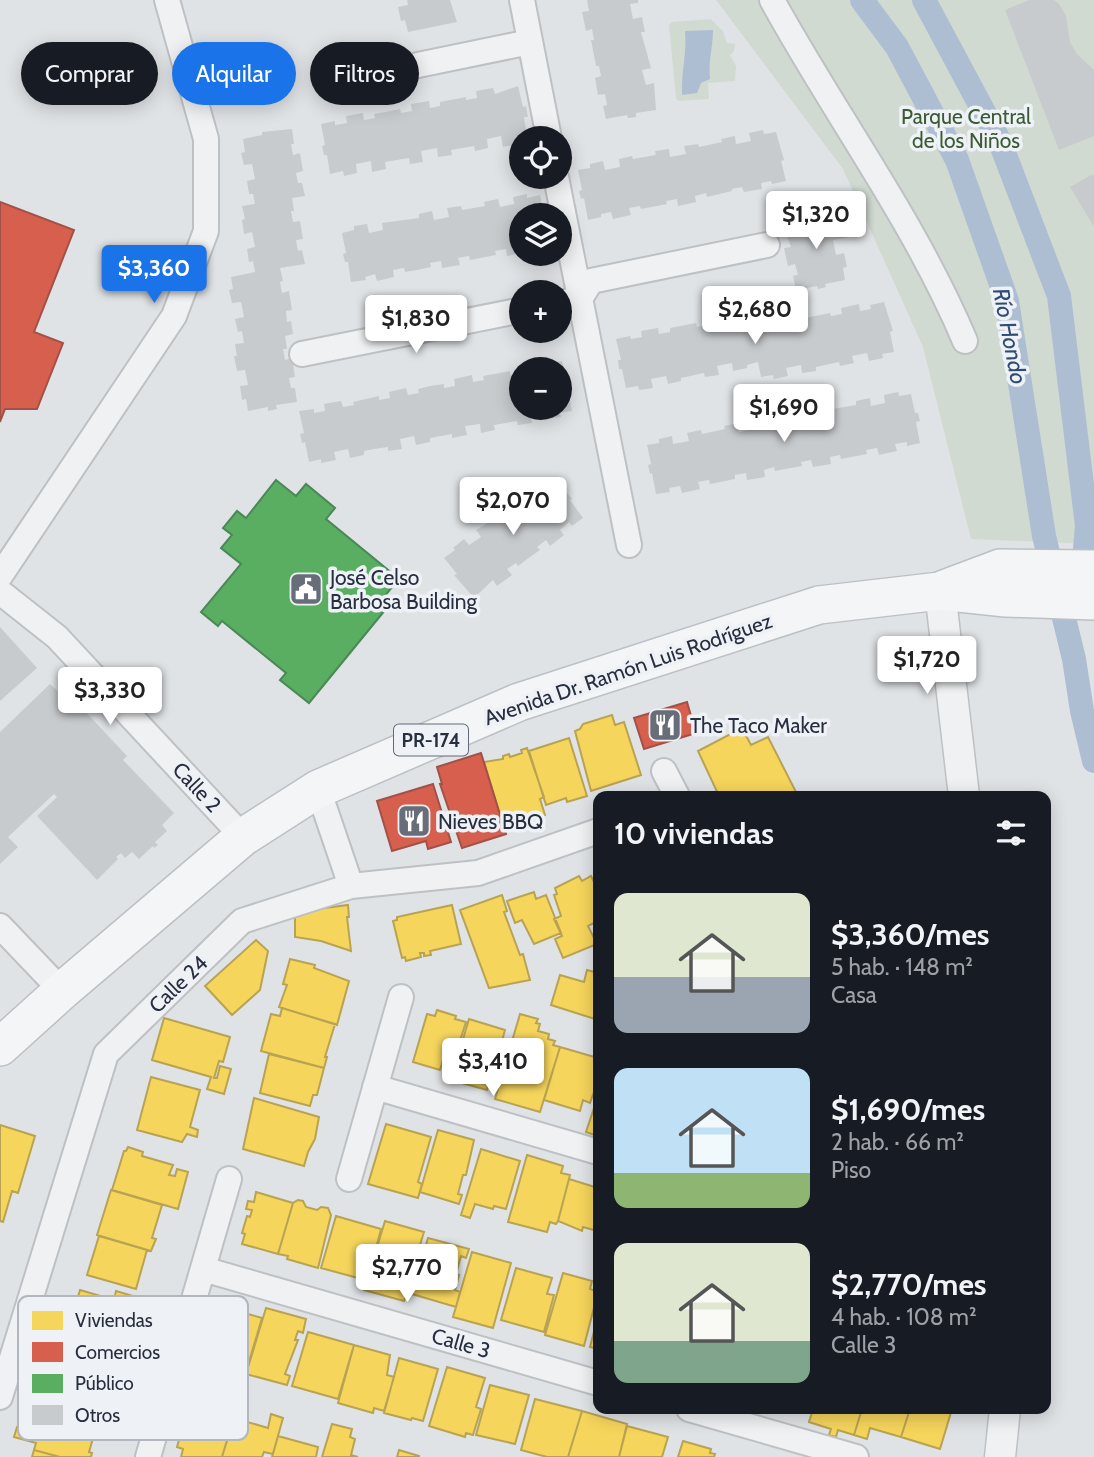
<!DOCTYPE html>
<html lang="es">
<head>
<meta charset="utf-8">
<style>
	body { margin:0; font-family:Cabin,sans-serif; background:#242831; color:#f1f3f6; height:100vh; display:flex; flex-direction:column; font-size:26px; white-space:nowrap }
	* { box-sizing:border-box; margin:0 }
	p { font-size:23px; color:#9ea1a6 }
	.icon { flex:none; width:38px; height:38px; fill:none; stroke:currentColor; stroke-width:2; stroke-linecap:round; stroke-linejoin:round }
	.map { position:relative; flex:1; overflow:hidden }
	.details { position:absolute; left:593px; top:791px; width:458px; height:623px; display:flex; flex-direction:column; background:#171b24; border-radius:14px; box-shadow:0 4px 18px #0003 }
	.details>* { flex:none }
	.guide { position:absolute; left:21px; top:42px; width:467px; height:63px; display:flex; gap:14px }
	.controls { position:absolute; left:509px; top:126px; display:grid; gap:14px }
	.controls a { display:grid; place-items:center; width:63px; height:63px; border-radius:50%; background:#171b24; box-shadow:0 4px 18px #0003; font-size:35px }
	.price { position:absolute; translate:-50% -60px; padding:0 16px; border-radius:7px; background:#fff; color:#222; font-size:23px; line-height:46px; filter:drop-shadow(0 2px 4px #0008) }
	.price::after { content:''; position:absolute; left:50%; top:42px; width:21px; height:16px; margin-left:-10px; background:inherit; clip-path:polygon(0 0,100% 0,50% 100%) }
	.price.selected { background:#1a73e8; color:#fff }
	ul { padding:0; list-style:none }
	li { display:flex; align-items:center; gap:21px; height:175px; padding:0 21px }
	li span { display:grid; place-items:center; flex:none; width:196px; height:140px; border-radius:14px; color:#555 }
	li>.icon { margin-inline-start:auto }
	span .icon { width:84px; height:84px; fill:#fffc; stroke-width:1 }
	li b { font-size:30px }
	h2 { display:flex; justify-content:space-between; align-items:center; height:84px; padding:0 21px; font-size:30px }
	.pill { padding:0 24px; border-radius:32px; background:#171b24; box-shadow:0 4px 18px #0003; font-size:24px; line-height:63px }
	.pill.selected { background:#1a73e8; color:#fff }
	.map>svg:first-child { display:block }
	.green { fill:#d0dad1 }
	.water { fill:#aebed2 }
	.homes { fill:#f6d55c; stroke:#b8a353; stroke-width:2 }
	.shops { fill:#d6604d; stroke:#a25149; stroke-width:2 }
	.public { fill:#5aae61; stroke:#4b8857; stroke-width:2 }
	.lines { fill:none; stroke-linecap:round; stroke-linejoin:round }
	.canal { stroke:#aebed2; stroke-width:24 }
	.building { fill:#c8cbce }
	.minor-casing { stroke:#bec1c4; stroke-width:28 }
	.tertiary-casing { stroke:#bec1c4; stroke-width:33 }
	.primary-casing { stroke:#bcbfc4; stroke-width:40 }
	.minor { stroke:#f0f1f2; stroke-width:24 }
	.tertiary { stroke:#f0f1f2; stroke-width:30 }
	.primary { stroke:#f4f5f6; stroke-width:37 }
	.labels { text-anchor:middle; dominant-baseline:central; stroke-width:7; stroke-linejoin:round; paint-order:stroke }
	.shield { fill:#eef1f6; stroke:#636976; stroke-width:2 }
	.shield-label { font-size:19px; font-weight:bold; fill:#272f3f }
	.park-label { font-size:21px; fill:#3a5b34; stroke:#eef1f6 }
	.poi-label { font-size:21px; fill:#272f3f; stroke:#eef1f6; text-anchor:start }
	.street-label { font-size:21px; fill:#272f3f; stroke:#eef1f6 }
	.water-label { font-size:23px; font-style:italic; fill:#314c73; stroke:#eef1f6 }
	.key { fill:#eef1f6; stroke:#b2b7bf; stroke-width:2 }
	.key-label { font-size:19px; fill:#272f3f }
</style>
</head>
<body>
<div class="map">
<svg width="1094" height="1457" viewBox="0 0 1094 1457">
	<rect width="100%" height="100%" fill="#e0e3e6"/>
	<path class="green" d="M716 0H1094V544L971 539 923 347 843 169Z
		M711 19 723 31 727 43 735 44 734 51 730 55 736 66 735 81 708 83 709 99 678 101 676 98 669 25 672 22Z"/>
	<path class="water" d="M713 30C713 47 708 62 710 79L701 83 697 93 682 95C681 73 687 53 685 31Z"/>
	<path class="homes" d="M612 715 615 725 624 722 641 775 591 791 575 731 580 729 583 724Z
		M742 728 751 745 768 737 798 796H719L698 751Z
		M569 738 587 796 567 802 566 798 546 805 529 751Z
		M527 748 544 797 540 799 545 815 504 828 484 762 503 759V756L509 754 510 757 522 753 521 750Z
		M579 876 582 881 591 876 598 890V921L588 926 597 944 563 958 555 939 562 936 554 919 561 916 554 895 557 894 555 888Z
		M534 892 536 899 546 895 561 933 534 944 522 920 515 923 507 901Z
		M502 895 507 911 504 912 520 955 523 954 530 980 489 988 460 910Z
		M348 905 349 917H347L351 951 321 941 295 937V916L317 909Z
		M452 905 461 944 430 951 431 955 424 956V953H420L421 957 406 961 405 957 402 958 393 921 397 920V917Z
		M256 940 268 951 260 990 232 1015 205 986Z
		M290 959 315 965 314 968 349 981 337 1025 279 1007 287 985 283 984Z
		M587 970 598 973V1020L551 1005 560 975 584 982Z
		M282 1008 335 1024 325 1057H327L324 1068 261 1051 271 1014 280 1016Z
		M437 1010 456 1016 455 1019 466 1022 456 1053 446 1051 440 1070 413 1062 427 1014 435 1016Z
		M520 1014 538 1019 536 1023 540 1024 538 1031 549 1034 548 1039 555 1041 553 1045 560 1047 540 1112 495 1099Z
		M164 1018 230 1037 223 1062 219 1061 214 1078H217L220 1066 231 1069 224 1094 207 1089 211 1077 152 1060Z
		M469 1019 505 1030 492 1078 495 1079 494 1083 489 1082 487 1090 451 1080Z
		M560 1047 598 1058V1090L595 1089 590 1103 583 1100 580 1111 544 1100Z
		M269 1054 324 1068 317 1095H313L310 1106 260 1093Z
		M151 1077 200 1090 190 1127 198 1130 197 1137 187 1134 182 1142 137 1130Z
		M598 1096V1136L586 1132Z
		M254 1098 319 1117 315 1139 308 1152 304 1166 243 1149Z
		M386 1124 431 1137 418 1182 422 1184 418 1198 368 1184Z
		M0 1125 35 1136 18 1193 12 1191 3 1222 0 1221Z
		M438 1130 474 1140 466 1175H463L458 1194 462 1195 459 1204 420 1192Z
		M128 1147 143 1152 142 1156 173 1165 169 1175 175 1176 177 1169 188 1172 178 1209 112 1190 124 1151H126Z
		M481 1149 520 1161 506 1209 494 1206 493 1209 475 1204 470 1218 461 1215Z
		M527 1155 563 1166 561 1173 570 1175 558 1221 556 1224 550 1222 547 1232 508 1222Z
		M569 1179 598 1188 597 1231 583 1227 582 1231 558 1221Z
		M111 1190 162 1205 152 1238 156 1239 151 1251 97 1235Z
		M256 1192 293 1203 278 1254 242 1244 245 1234 242 1233 247 1216 250 1217 252 1210 246 1209 248 1201 254 1202Z
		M298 1200 303 1201 306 1207 317 1210 321 1207 328 1208 331 1215 318 1268 287 1259 288 1256 278 1254 293 1203Z
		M336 1216 381 1229 374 1256 367 1255 358 1278 321 1268Z
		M385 1221 424 1232 420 1245 426 1247 413 1290 408 1288 404 1301 364 1290Z
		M99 1236 147 1250 136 1289 87 1275Z
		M428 1238 469 1249 466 1258 461 1256 456 1274 459 1275 455 1290 460 1292 456 1307 412 1294Z
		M472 1252 511 1263 493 1328 453 1317Z
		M516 1268 552 1278 547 1294 554 1295 544 1332 501 1320Z
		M563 1273 592 1281 590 1289 598 1292 584 1346 545 1335Z
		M80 1290 114 1300 116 1291 136 1297 123 1332 80 1322 81 1320 72 1317Z
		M223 1307 262 1318 240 1392 188 1377 195 1351 210 1354Z
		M266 1308 306 1319 303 1333 298 1331 295 1340H298L285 1374 290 1376 287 1385 246 1374Z
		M598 1316V1349L590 1347Z
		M308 1332 354 1345 338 1399 292 1386Z
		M354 1345 390 1355 387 1375 394 1377 384 1411 374 1408 373 1413 338 1403Z
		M399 1358 438 1369 423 1421 412 1418 411 1420 384 1413Z
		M447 1367 485 1378 476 1407 481 1409 473 1435 466 1433 465 1437 429 1426Z
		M490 1385 529 1395 515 1444 476 1435Z
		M188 1398 236 1410 222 1457H181L183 1449 177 1447 180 1436 187 1437 189 1432 179 1430Z
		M535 1399 582 1411 568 1457H547L521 1450Z
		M34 1401 75 1412 72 1421 82 1424 83 1418 87 1419 85 1426 96 1428 89 1452 92 1453 91 1457H60L34 1450 36 1443 14 1437 17 1427 26 1430Z
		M813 1409H862L854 1435 838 1430 836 1437 829 1435 831 1429 809 1422Z
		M862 1409H910L901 1437 870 1428 867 1439 854 1435Z
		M910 1409H952L940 1449 901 1437Z
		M582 1411 627 1424 619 1457H568Z
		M271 1414 283 1418 273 1454 264 1452 262 1457H222L234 1418 268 1428Z
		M332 1424 352 1429 350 1437 355 1439 351 1455 358 1457H322Z
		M627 1426 668 1437 662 1457H619Z
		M278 1436 318 1447 316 1457H272Z
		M683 1441 711 1449 710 1453 715 1454 714 1457H678Z
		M34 1450 60 1457H32Z
		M399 1450 419 1456V1457H397Z"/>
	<path class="shops" d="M0 202 74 230 34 332 63 343 37 409H5L0 422Z
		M687 702 696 733 644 749 634 718Z
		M481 753 506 834 462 848 440 784H442L437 767Z
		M433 784 451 842 428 849 426 841 392 851 377 801Z"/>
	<path class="public" d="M276 480 296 496 306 484 335 508 326 519 399 579 383 598 390 604 309 703 280 680 286 673 222 621 218 626 201 612 241 564 221 548 232 535 223 528 237 511 246 518Z"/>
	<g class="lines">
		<path class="canal" d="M862 0 897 47 957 160 1007 301 1044 536 1074 659 1082 711 1094 761
			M924 0 1000 142 1059 296 1087 526 1082 582"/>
	</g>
	<path class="building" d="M407 0H450L457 22 408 32 405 20 401 21 398 7 408 5Z
		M587 0H638V3L630 4 633 19 642 17 645 32H641L651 68 642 70 646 85 654 83 656 110 636 113V117L628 118 627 115 606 119 603 106 607 105 605 94 598 95 595 78 601 76 599 66H596L591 40H594L592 29 586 31 582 12 589 11Z
		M1029 0H1054L1059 4 1066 16 1070 42 1077 54 1094 70V136L1059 150 1005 10Z
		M518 86 523 107 526 106 528 117H524L527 136 517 138 518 144 503 147 501 136 487 139 488 148 475 151 474 146 451 150 452 155 438 157 437 148 421 151 423 162 410 164 409 158 385 162 386 169 372 172 371 161 356 164 357 173 344 176 343 171 330 174 327 155H324L322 146 325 145 321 124 335 121V125L347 123 346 116 363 113 364 120 375 118 374 114 386 112 400 109 401 113 412 111 411 104 429 101 430 108 440 106V102L466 97V100L477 98 476 91 493 88 495 94Z
		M292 129 294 144H291L293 155 300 153 303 171 296 173 298 183H302L305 196 292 198 294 211H291L293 222 300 221 303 239 296 240 298 251 302 250 305 264 280 268 283 281 280 282 282 293 289 291 292 310 286 311 287 322 291 321 293 334 285 336 287 349H283L285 360 292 358 295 377 289 378 291 388H295L297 402 276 405 277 409 268 411V407L248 411 246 399 242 400 240 386 248 385 245 370 237 371 234 356H237L235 344 244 343 242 331 238 332 235 319 244 317 241 302 232 303 229 290 233 289 231 277 255 272 253 261 249 262 247 249 255 247 252 232 244 234 242 220 245 219 242 206 255 204 253 194H249L247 181 255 179 252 164 244 165 241 153 245 152 243 139 262 135V132Z
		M763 130 764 134 776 132 784 160 781 161 786 181 772 184 771 181 761 183 762 189 744 192 742 187 732 189V191L707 197 706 193 695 196 696 202 678 206 677 199 666 201 667 204 641 209 640 206 629 208 631 215 613 219 611 212 601 214V217L588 220 584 198 581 199 579 191 582 190 578 170 590 168V164L603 161 605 170 620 167 619 159 632 156 633 159 656 155 655 151 669 149 670 157 686 154 684 146 698 144 699 147 722 142 721 139 735 136 736 144 751 141 749 133Z
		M1093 174 1094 176V227L1070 187Z
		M527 194V198L540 195 544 215H522V253L507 256 506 249 495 251 496 255 470 260 469 256 458 258 460 265 442 268 441 261 430 263 431 267 417 270 405 272 404 268 393 270 394 277 377 281 375 274 365 277 366 280 351 282 348 262H345L343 254 346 253 342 233 354 230V226L367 224 369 233 383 230 382 223 419 218V214L432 211 434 220 449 217 447 208 461 206 462 210 485 206 484 202 498 199 500 207 514 204 513 197Z
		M833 213 835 225 847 223 849 237 833 240 836 255 844 253 847 267 843 268 845 280 825 284 826 287 818 289 817 286 796 290 793 276 798 275 795 264 788 266 784 248 791 247 782 223 804 219 803 216 812 215 813 217Z
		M884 302 893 331 890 332 894 352 882 354 883 358 869 361 867 353 852 356 854 363 840 366 839 362 816 367V371L802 373 801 365 786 368 788 376 774 379 773 375 761 377 758 362 747 365V368L733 371 732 363 717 366 719 375 705 377 704 373 681 378V381L668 384 666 376 651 379 653 388 639 390 638 386 626 388 622 369H619L618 360H621L616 339 630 336 631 339 642 337 641 331 658 328 659 334 670 332V328L696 323 697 327 708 325 706 319 724 315 725 321 736 319V315L750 313 753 328 765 326 766 329 777 327 776 321 792 317 794 323 805 321V318L830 313 831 316 842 314 841 308 859 304 860 311 871 309 870 305Z
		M562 361 566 382 570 381 572 390 568 391 572 411 560 413 561 417 547 419 545 410 530 413 532 423 518 425 517 421 494 425 495 430 481 433 480 424 465 426 467 435 452 438V434L430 438V442L416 445 414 436 400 439 402 449 388 451V447L374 449 364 451V455L350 458 348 449 334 452 336 460 321 463V459L309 462 305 442 302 443 300 434 304 433 299 411 314 409V413L325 411 324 404 341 401 343 407 354 405 353 402 379 396V400L390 398 389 392 406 388 408 395 419 393 418 389 430 386 444 384V388L455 386 454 379 472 375 473 382 484 380 483 376 510 371V375L522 373V408H560V369L543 368 549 367V364Z
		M537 363 538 369H520V366Z
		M898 392 899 396 911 394 915 413H918L920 421 916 422 920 443 907 446V442L895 444 897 451 879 455 877 448 866 450 867 454 841 459 840 455 830 457 831 464 813 467 811 460 801 462 802 466 775 471 774 467 764 470 765 477 747 480 746 473 735 475V479L710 484 709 480 698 482 700 489 682 493 680 486 669 488 670 492 656 494 652 473 650 474 648 465 651 464 647 445 659 443V439L672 436 673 444 689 441 687 433 701 430 702 434 725 429 724 426 738 423 739 432 754 429 752 420 766 418 767 421 776 420 804 411 805 418 820 416 818 408 832 405 833 409 856 405V401L870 398 871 406 885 403 884 395Z
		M553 477 572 499 570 500 583 518 572 526 569 522 560 530 564 535 550 546 546 540 537 547 540 550 530 557 518 566 516 563 507 569 512 575 497 586 493 580 474 598 454 575 457 574 444 558 455 550 453 548 464 539 469 545 481 537 476 530 509 510 507 507 517 499 522 506 535 497 530 490 541 481 543 484Z
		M0 627 37 668 0 701Z
		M50 684 62 695 66 691 127 756 123 760 174 813 162 825 167 831 155 842 158 845 154 848 153 846 139 859 132 852 125 858 121 853 116 857 118 859 97 880 37 816 57 797 54 794 8 837 18 847 0 864V732Z"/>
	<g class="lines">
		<defs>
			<path id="minor" d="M522 0 549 138
				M772 0C835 115 914 220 965 341
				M418 65 530 42
				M556 177 629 545
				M560 303 580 299 591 281 767 245
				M302 354 522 310
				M0 576 174 316 206 231V139L167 0
				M0 592 57 637 243 837
				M664 771 677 796
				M318 789 351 886
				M0 926 62 991
				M375 1087 598 1152
				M349 1179 401 997
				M203 1269 598 1383
				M0 1397 106 1054 242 921 351 886 478 873 598 831
				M689 1409 856 1457
				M148 1457 229 1179"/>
			<path id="tertiary" d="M940 591 964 796
				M1000 1457 1005 1409"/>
			<path id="primary" d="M944 589 1000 568 1094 569
				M0 1047 62 991 243 837 318 789 519 702 819 605 940 591 1006 598 1094 601"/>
		</defs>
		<use href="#minor" class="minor-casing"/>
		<use href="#tertiary" class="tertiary-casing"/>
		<use href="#primary" class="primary-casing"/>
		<use href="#minor" class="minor"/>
		<use href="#tertiary" class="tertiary"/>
		<use href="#primary" class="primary"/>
	</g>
	<defs>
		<symbol id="civic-square" viewBox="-11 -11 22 22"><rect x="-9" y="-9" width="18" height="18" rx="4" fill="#686e79" stroke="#eef1f6"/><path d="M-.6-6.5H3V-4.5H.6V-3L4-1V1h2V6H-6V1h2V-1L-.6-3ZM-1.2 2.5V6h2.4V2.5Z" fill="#fff"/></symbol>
		<symbol id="restaurant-square" viewBox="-11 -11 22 22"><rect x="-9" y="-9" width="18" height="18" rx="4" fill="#686e79" stroke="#eef1f6"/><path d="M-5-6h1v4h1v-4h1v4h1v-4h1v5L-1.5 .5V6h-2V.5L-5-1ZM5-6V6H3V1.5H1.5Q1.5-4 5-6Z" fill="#fff"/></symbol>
	</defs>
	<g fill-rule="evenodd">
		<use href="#civic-square" x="287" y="570" width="38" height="38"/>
		<use href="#restaurant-square" x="646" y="706" width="38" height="38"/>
		<use href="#restaurant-square" x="395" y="802" width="38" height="38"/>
	</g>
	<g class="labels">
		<rect class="shield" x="394" y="724.5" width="74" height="31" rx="5"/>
		<g class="shield-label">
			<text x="431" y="740">PR-174</text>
		</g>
		<g class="park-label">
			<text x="966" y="116">Parque Central<tspan x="966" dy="24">de los Niños</tspan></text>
		</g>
		<g class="poi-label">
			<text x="330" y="577">José Celso<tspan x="330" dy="24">Barbosa Building</tspan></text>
			<text x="690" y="725">The Taco Maker</text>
			<text x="438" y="821">Nieves BBQ</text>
		</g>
		<g class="street-label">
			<text transform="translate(628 669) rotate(-19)">Avenida Dr. Ramón Luis Rodríguez</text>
			<text transform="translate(197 787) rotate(47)">Calle 2</text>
			<text transform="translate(178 984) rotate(-44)">Calle 24</text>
			<text transform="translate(461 1343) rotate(16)">Calle 3</text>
		</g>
		<g class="water-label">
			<text transform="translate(1010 336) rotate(79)">Río Hondo</text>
		</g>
	</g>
	<rect x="18" y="1296" width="230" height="144" rx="10" class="key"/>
	<rect x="32" y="1311" width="31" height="19" fill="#f6d55c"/>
	<rect x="32" y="1342" width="31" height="20" fill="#d6604d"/>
	<rect x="32" y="1374" width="31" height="19" fill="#5aae61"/>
	<rect x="32" y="1405" width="31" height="20" fill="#c8cbce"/>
	<g class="key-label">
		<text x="75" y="1327">Viviendas</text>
		<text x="75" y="1359">Comercios</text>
		<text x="75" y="1390">Público</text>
		<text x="75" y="1422">Otros</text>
	</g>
</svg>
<div class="controls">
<a><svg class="icon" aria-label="locate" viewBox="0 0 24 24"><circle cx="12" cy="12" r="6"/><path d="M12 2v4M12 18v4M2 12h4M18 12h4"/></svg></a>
<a><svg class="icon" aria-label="layers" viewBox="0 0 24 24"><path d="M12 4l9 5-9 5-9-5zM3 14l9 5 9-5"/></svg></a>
<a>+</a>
<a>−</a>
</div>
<b class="price" style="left:816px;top:251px">$1,320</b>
<b class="price selected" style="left:154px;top:305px">$3,360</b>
<b class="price" style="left:755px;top:346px">$2,680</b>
<b class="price" style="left:416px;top:355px">$1,830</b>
<b class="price" style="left:784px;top:444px">$1,690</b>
<b class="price" style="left:513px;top:537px">$2,070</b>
<b class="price" style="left:927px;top:696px">$1,720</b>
<b class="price" style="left:110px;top:727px">$3,330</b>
<b class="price" style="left:493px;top:1098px">$3,410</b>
<b class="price" style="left:407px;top:1304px">$2,770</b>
<div class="guide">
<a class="pill">Comprar</a>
<a class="pill selected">Alquilar</a>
<a class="pill">Filtros</a>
</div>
<section class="details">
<h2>10 viviendas<svg class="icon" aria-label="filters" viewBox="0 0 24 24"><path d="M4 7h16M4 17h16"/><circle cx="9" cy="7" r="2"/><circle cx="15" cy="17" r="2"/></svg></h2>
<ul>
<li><span style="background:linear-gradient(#dfe7d0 60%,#9aa5b1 0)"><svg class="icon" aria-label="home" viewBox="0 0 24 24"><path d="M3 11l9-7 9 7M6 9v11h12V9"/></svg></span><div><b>$3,360/mes</b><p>5 hab. · 148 m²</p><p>Casa</p></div></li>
<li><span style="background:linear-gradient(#bfe0f5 75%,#8fb573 0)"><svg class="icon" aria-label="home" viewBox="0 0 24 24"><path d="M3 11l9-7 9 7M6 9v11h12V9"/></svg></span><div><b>$1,690/mes</b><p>2 hab. · 66 m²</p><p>Piso</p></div></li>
<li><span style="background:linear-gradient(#dfe7d0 70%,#7fa58c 0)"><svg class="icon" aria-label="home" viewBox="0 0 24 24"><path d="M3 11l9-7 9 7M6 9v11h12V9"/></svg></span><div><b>$2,770/mes</b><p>4 hab. · 108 m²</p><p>Calle 3</p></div></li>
</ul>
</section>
</div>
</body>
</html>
